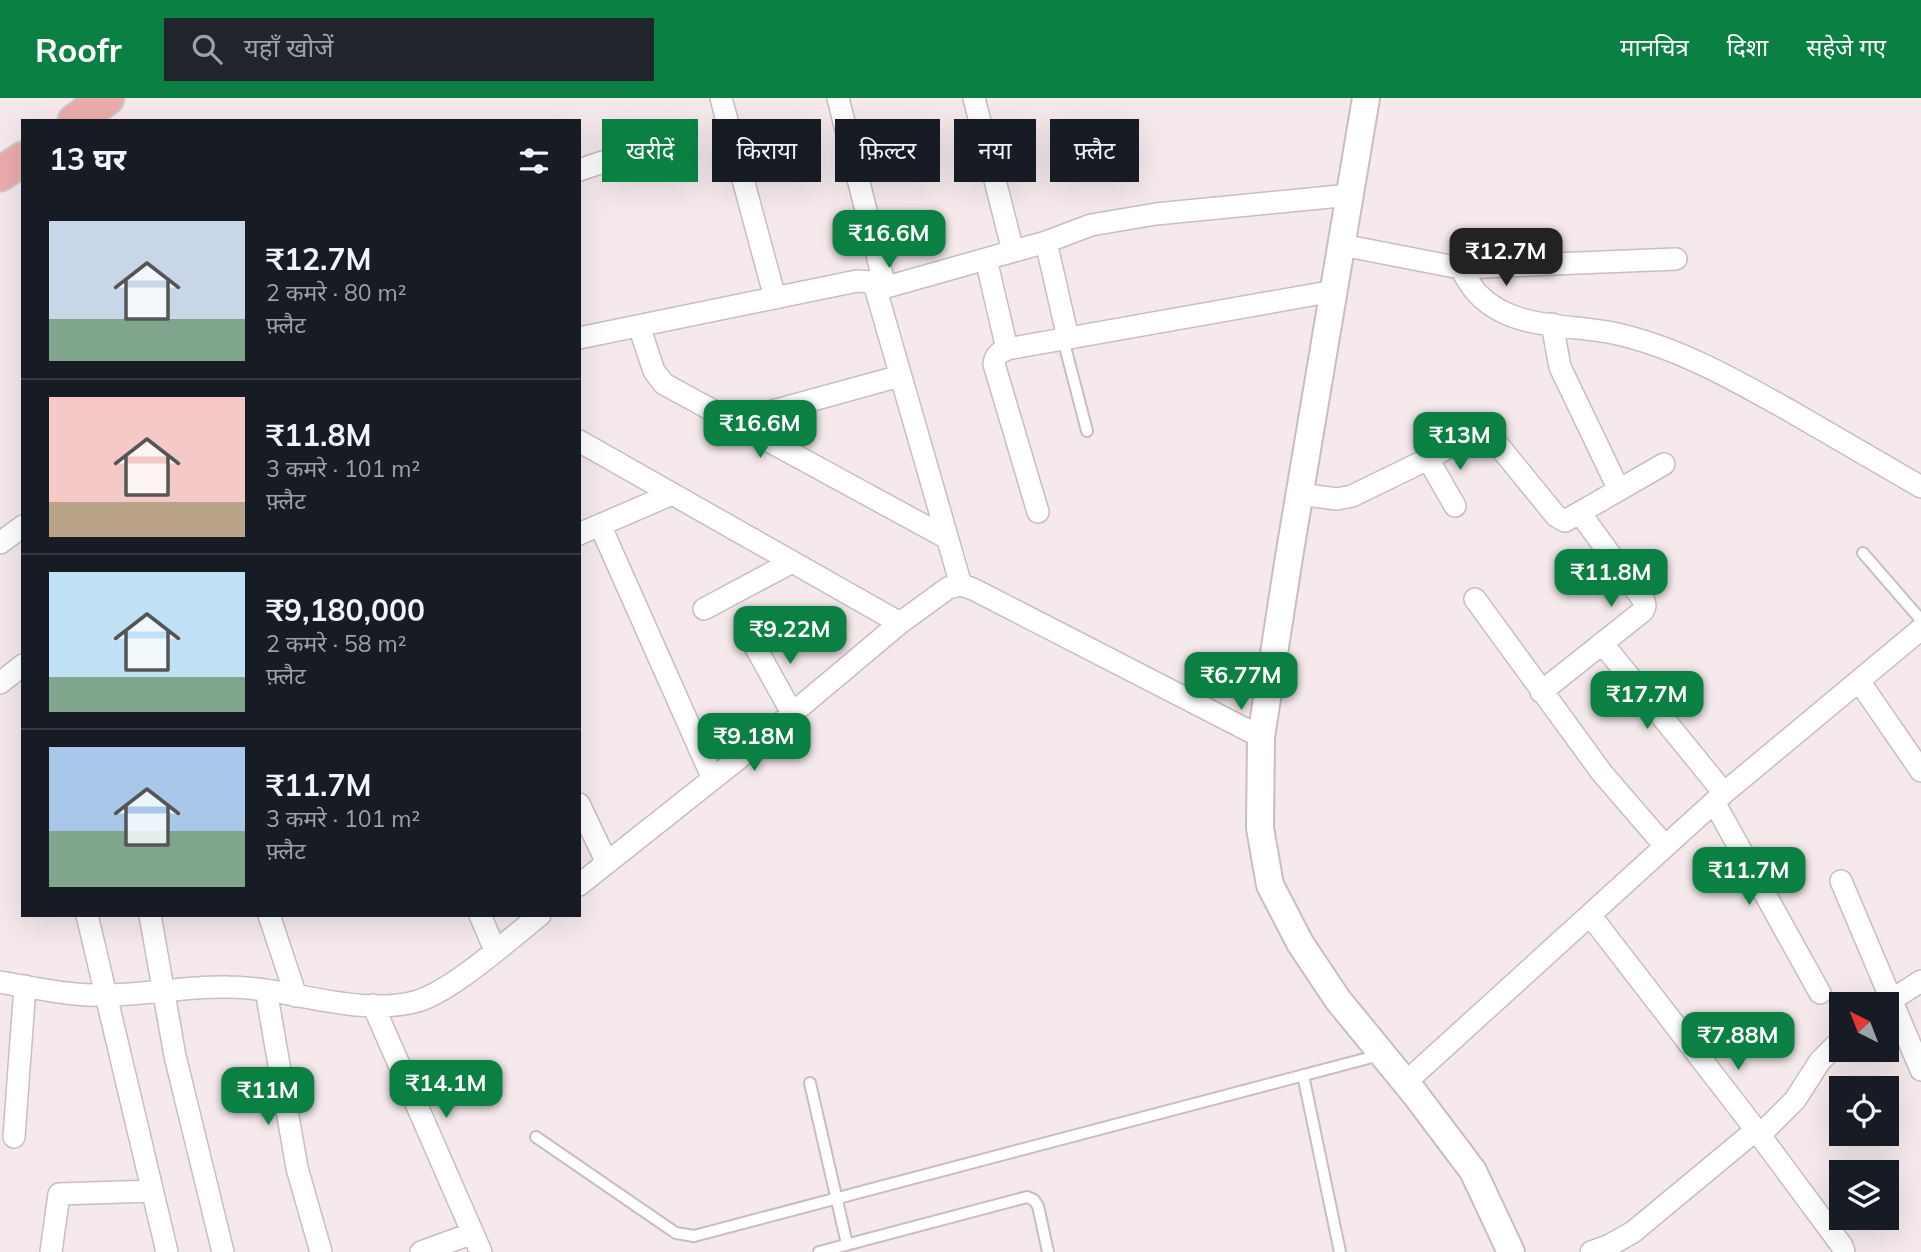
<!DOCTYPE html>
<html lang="hi">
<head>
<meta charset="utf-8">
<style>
	body { margin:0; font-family:Mulish,"Noto Sans Devanagari",sans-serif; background:#20242c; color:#f1f3f6; height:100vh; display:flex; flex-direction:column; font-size:26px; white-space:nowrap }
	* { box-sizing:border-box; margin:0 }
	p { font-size:23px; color:#9ea1a6 }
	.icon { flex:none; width:38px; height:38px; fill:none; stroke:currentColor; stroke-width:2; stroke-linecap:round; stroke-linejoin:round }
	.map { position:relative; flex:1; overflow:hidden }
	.details { position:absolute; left:21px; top:21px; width:560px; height:798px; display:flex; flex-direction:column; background:#171b24; border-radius:0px; box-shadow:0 7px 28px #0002 }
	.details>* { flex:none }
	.banner { position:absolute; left:602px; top:21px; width:665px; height:63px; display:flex; gap:14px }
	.needle { width:46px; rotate:318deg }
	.tools { position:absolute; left:1829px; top:894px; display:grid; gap:14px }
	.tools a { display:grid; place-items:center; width:70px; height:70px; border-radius:0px; background:#171b24; box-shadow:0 7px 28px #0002; font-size:35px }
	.price { position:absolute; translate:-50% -60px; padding:0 16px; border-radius:14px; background:#0b8043; color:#fff; font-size:23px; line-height:46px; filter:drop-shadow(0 2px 4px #0008) }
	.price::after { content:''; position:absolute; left:50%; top:42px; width:21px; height:16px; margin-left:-10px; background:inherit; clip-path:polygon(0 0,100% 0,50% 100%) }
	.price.on { background:#222; color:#fff }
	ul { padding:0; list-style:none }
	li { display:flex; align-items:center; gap:21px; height:175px; padding:0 28px }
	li+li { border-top:2px solid #363941 }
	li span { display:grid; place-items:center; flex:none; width:196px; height:140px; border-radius:0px; color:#555 }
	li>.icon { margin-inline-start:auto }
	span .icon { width:84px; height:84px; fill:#fffc; stroke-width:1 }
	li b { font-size:30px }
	h2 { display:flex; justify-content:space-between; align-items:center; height:84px; padding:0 28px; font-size:30px }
	.chip { padding:0 24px; border-radius:0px; background:#171b24; box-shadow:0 7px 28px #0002; font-size:24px; line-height:63px }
	.chip.on { background:#0b8043; color:#fff }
	header { display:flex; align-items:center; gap:42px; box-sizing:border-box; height:98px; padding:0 35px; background:#0b8043; color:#fff }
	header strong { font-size:33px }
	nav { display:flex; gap:38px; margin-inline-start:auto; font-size:24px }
	.search { width:490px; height:63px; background:#20242c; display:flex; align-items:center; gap:18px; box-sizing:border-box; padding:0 24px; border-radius:0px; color:#9ea1a6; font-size:26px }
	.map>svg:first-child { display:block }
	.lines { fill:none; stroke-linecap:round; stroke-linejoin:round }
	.service-casing { stroke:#c8bdc0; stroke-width:14 }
	.minor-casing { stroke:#c8bdc0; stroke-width:24 }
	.tertiary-casing { stroke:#c8bdc0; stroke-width:30 }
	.primary-casing { stroke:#cbcacb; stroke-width:37 }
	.service { stroke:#fff; stroke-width:10 }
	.minor { stroke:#fff; stroke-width:21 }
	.tertiary { stroke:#fff; stroke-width:26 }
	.primary { stroke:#ecacac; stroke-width:33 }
</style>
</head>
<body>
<header>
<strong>Roofr</strong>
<div class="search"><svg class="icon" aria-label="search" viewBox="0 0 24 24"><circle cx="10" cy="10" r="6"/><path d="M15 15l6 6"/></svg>यहाँ खोजें</div>
<nav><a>मानचित्र</a><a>दिशा</a><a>सहेजे गए</a></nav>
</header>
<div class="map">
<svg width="1921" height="1154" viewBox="0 0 1921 1154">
	<rect width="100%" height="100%" fill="#f5e9ec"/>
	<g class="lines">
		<defs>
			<path id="service" d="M1063 241 1087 333
				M1863 455 1921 522
				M1303 977 1340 1154
				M810 985 847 1146
				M536 1039 667 1129 676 1135 694 1138 1380 957
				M819 1154 1027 1099 1034 1102 1038 1108 1048 1154"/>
			<path id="minor" d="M721 0 775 200
				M838 0 885 189
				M974 0 1013 153
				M579 72 621 58
				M1046 144 1068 240
				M1342 147 1460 170 1676 161
				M986 161 1007 251
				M1460 170C1466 179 1471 189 1478 196 1512 232 1568 226 1613 235 1678 249 1735 282 1792 314 1835 339 1878 364 1921 389
				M876 192 1046 144 1091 127 1156 116 1350 97
				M1552 226 1560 269 1619 392
				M639 228 654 273 664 286 947 440
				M579 240 857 183 871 184 876 192 961 487
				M733 324 900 278
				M579 343 900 525
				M1428 361 1455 408
				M1299 396 1337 401 1352 398 1428 361 1478 332 1486 334 1490 337 1556 418 1565 423 1664 366
				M1038 414 994 266C995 257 999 255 1007 251L1334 193
				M600 427 713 681
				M579 436 672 396
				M0 445 23 428
				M1475 501 1602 675 1665 748
				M704 511 792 464
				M751 541 792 615
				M1602 545 1724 695
				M1859 583 1921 673
				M0 585 23 567
				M1541 594 1643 513 1645 508 1644 503 1580 415
				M1714 704 1820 895
				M579 706 607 765
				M1841 783 1921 972
				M579 787 738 661 900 525 948 490 961 487 973 491 1261 639
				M87 817 167 1154
				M150 817 175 958 223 1154
				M269 817 296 898
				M480 817 495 852
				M1590 817 1756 1032 1842 1148 1844 1154
				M0 884C36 890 74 899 111 897 150 896 189 888 228 889 289 889 358 920 418 903 453 892 510 841 540 817
				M266 892 297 1070 321 1154
				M1885 906 1921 883
				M373 907 481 1154
				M1406 984 1724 695 1921 531
				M1760 1037 1795 1002 1820 963 1841 942
				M14 1039 25 888
				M51 1154 59 1096 152 1093
				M421 1154 473 1135
				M1591 1154 1610 1147 1633 1134 1756 1032"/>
			<path id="tertiary" d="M1366 0 1289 459 1261 639 1260 730 1270 787 1300 845 1338 902 1415 996 1473 1073 1511 1154"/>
			<path id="primary" d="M75 23 107 0
				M0 76 23 61"/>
		</defs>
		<use href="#service" class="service-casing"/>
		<use href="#minor" class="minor-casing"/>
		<use href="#tertiary" class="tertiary-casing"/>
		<use href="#primary" class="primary-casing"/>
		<use href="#service" class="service"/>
		<use href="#minor" class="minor"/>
		<use href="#tertiary" class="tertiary"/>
		<use href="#primary" class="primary"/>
	</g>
</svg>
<div class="tools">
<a><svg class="needle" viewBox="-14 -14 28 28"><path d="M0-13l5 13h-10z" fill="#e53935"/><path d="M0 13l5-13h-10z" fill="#9ea1a6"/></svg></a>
<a><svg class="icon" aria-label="locate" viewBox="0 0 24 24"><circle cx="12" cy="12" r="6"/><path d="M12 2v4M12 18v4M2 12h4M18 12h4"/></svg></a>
<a><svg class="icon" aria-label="layers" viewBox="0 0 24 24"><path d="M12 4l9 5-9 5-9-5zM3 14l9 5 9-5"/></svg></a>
</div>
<b class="price" style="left:889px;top:172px">₹16.6M</b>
<b class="price on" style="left:1506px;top:190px">₹12.7M</b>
<b class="price" style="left:760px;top:362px">₹16.6M</b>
<b class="price" style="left:1460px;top:374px">₹13M</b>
<b class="price" style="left:1611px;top:511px">₹11.8M</b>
<b class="price" style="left:790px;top:568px">₹9.22M</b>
<b class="price" style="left:1241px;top:614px">₹6.77M</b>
<b class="price" style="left:1647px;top:633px">₹17.7M</b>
<b class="price" style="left:754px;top:675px">₹9.18M</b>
<b class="price" style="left:1749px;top:809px">₹11.7M</b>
<b class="price" style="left:1738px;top:974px">₹7.88M</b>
<b class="price" style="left:446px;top:1022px">₹14.1M</b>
<b class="price" style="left:268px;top:1029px">₹11M</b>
<div class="banner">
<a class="chip on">खरीदें</a>
<a class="chip">किराया</a>
<a class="chip">फ़िल्टर</a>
<a class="chip">नया</a>
<a class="chip">फ़्लैट</a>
</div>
<section class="details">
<h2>13 घर<svg class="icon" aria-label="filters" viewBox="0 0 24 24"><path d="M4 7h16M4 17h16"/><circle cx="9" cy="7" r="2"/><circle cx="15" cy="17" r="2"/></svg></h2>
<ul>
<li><span style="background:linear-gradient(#c9d6e8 70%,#7fa58c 0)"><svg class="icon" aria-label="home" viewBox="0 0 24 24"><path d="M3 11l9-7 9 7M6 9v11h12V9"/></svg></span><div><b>₹12.7M</b><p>2 कमरे · 80 m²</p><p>फ़्लैट</p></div></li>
<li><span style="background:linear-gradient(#f6c9c9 75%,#b9a48a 0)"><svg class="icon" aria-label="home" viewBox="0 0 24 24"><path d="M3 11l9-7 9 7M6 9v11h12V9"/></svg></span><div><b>₹11.8M</b><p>3 कमरे · 101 m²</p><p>फ़्लैट</p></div></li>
<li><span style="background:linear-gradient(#bfe0f5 75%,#7fa58c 0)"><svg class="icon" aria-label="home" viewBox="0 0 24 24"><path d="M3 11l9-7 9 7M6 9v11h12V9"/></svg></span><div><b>₹9,180,000</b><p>2 कमरे · 58 m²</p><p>फ़्लैट</p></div></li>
<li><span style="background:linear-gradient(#a9c7e8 60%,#7fa58c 0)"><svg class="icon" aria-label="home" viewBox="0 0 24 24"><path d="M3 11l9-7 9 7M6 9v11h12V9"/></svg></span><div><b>₹11.7M</b><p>3 कमरे · 101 m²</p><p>फ़्लैट</p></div></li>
</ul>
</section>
</div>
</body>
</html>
